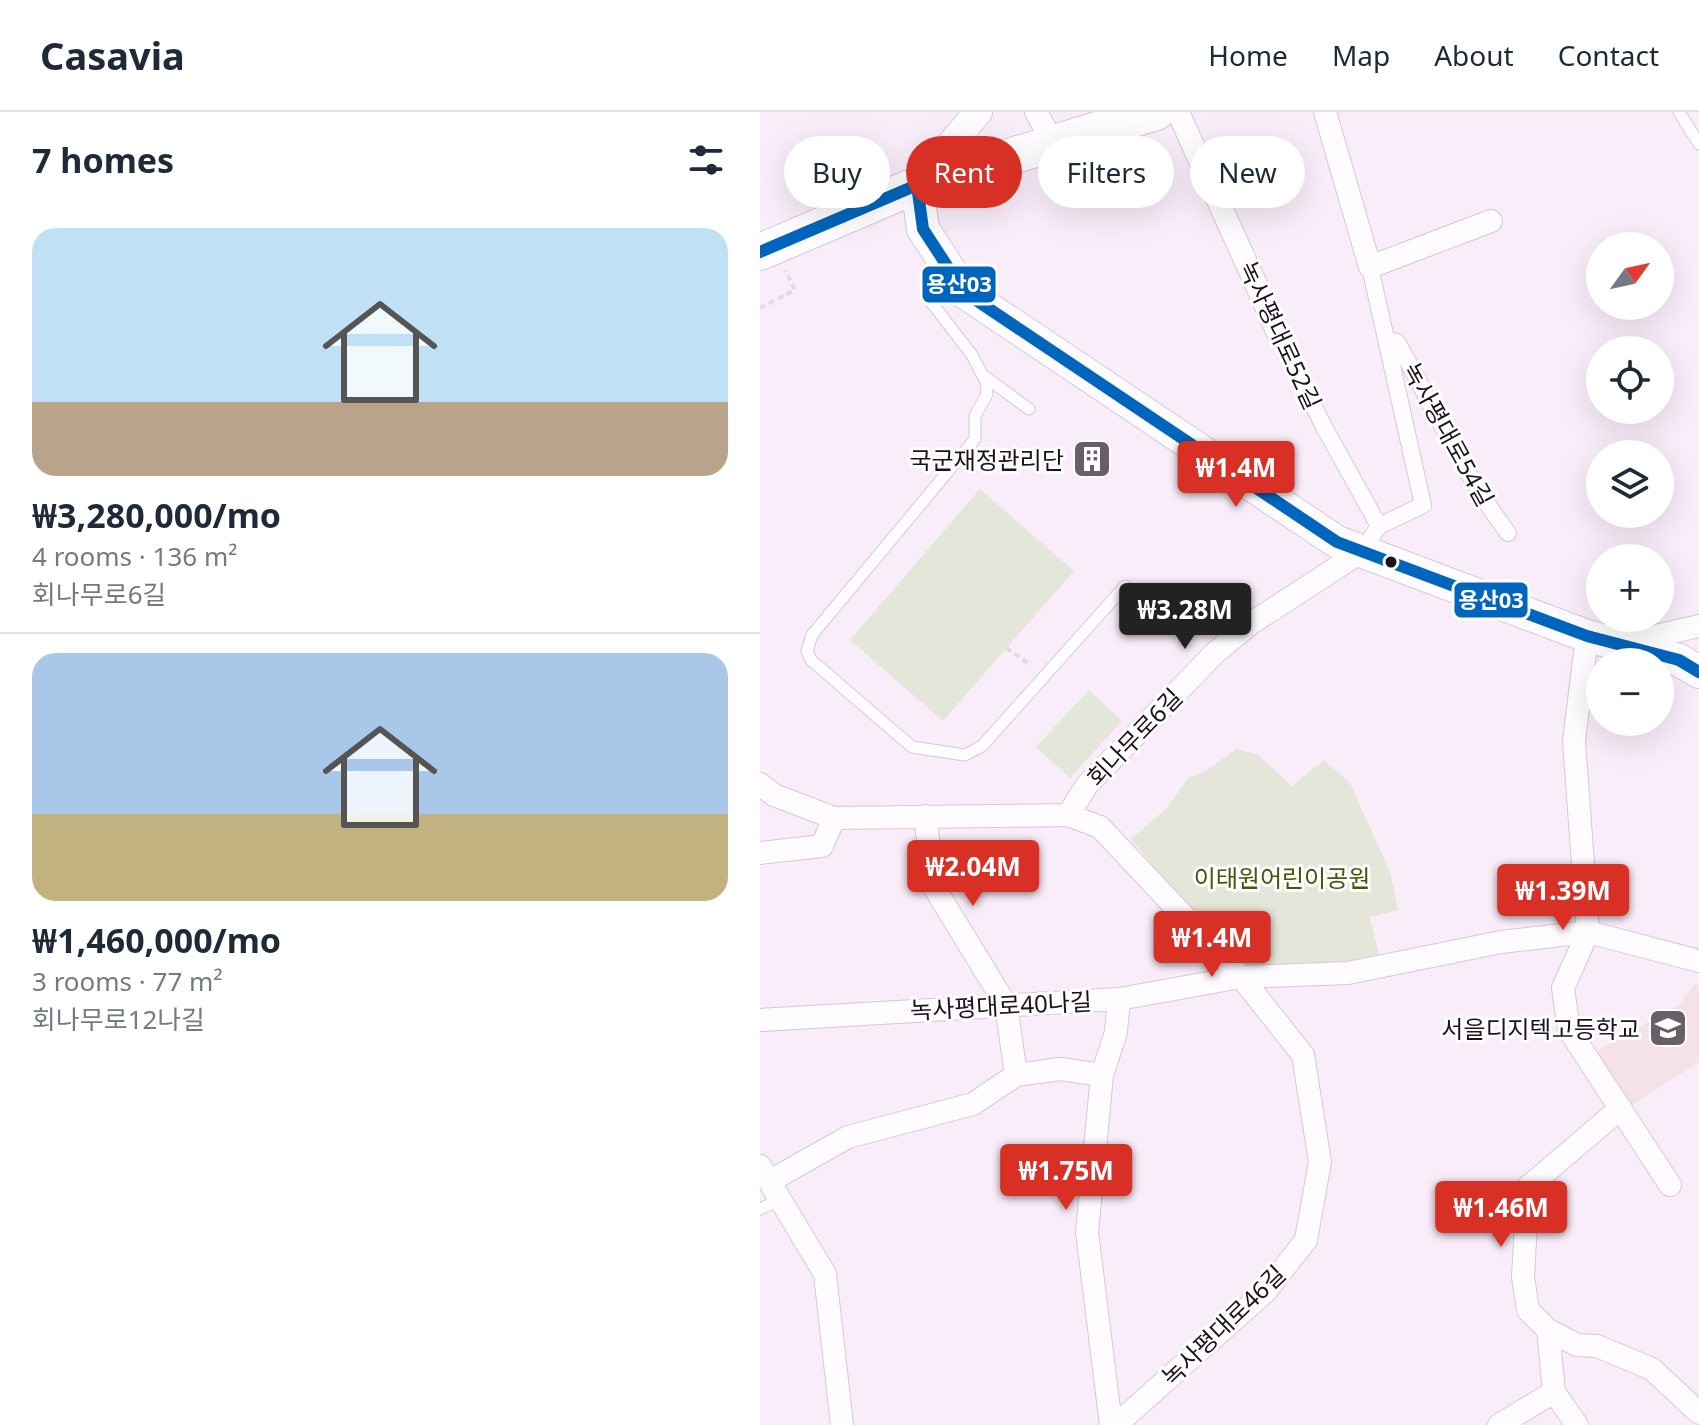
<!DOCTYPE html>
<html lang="en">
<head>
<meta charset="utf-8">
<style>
	body { margin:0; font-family:"Noto Sans","Noto Sans KR",sans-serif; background:#f2f2f3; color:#1f2937; height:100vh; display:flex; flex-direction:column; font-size:30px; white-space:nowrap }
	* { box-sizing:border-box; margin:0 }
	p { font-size:26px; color:#747a83 }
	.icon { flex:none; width:44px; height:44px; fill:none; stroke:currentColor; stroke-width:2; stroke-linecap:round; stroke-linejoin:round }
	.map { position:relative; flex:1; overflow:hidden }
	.side { display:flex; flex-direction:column; background:#fff; width:760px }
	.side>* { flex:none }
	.guide { position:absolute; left:24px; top:24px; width:760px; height:72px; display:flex; gap:16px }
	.needle { width:52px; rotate:57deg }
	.buttons { position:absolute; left:826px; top:120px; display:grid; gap:16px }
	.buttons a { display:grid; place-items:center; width:88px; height:88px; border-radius:50%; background:#fff; box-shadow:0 8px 32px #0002; font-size:40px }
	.price { position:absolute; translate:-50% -68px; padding:0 18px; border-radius:8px; background:#d93025; color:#fff; font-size:26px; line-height:52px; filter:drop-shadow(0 2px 4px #0008) }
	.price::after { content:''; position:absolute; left:50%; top:48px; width:24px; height:18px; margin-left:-12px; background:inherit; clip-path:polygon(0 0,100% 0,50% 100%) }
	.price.active { background:#222; color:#fff }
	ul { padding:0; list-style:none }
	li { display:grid; align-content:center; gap:16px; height:424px; padding:0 32px }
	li+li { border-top:2px solid #e0e1e3 }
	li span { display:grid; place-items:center; height:248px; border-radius:24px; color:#555 }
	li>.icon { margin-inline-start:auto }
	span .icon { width:144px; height:144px; fill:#fffc; stroke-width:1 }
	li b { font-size:34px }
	h2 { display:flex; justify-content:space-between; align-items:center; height:96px; padding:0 32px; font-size:34px }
	.chip { padding:0 28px; border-radius:36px; background:#fff; box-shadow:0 8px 32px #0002; font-size:28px; line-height:72px }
	.chip.active { background:#d93025; color:#fff }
	header { display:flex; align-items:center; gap:48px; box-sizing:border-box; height:112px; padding:0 40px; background:#fff; border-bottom:2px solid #e0e1e3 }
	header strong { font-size:38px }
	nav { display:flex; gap:44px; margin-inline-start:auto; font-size:28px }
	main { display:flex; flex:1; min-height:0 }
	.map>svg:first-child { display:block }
	.education { fill:#f5e1e8 }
	.green { fill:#e5e6da }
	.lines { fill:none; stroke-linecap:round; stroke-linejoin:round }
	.service-casing { stroke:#d4cad4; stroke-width:13 }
	.pedestrian-casing { stroke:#d4cad4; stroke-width:18 }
	.minor-casing { stroke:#d4cad4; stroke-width:24 }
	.tertiary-casing { stroke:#d4cad4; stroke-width:30 }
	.secondary-casing { stroke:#d4cad4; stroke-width:34 }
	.primary-casing { stroke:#d4cad4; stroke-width:38 }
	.path { stroke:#e0dbe0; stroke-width:4; stroke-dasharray:6 4; stroke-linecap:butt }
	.service { stroke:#fefcfe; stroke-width:11 }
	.pedestrian { stroke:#fefcfe; stroke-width:16 }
	.minor { stroke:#fefcfe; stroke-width:22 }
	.tertiary { stroke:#fefcfe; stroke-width:28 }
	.secondary { stroke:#fefcfe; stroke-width:32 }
	.primary { stroke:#fefcfe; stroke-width:36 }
	.bus-1-casing { stroke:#fdfdfd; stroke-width:18 }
	.bus-1 { stroke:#0065bd; stroke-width:12 }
	.bus-dot { fill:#1b121b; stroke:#fdfdfd; stroke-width:3 }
	.labels { text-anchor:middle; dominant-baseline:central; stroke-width:6; stroke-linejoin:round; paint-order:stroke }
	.street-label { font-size:24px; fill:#1b121b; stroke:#fdfdfd }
	.poi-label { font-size:24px; fill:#1b121b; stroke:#fdfdfd; text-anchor:end }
	.park-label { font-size:24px; fill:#435709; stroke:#fdfdfd }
	.line-badge { stroke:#fdfdfd; stroke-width:3 }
	.badge-label { font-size:22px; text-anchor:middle; font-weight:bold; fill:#fff }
</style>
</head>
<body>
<header>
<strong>Casavia</strong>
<nav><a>Home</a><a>Map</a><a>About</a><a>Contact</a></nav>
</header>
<main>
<section class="side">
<h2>7 homes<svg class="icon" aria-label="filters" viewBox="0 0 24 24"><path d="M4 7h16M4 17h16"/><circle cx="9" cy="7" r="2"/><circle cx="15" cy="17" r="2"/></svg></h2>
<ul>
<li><span style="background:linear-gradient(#bfe0f5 70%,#b9a48a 0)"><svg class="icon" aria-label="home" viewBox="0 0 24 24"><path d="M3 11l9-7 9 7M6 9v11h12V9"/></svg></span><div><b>₩3,280,000/mo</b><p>4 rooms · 136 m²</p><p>회나무로6길</p></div></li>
<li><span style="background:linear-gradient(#a9c7e8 65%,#c2b280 0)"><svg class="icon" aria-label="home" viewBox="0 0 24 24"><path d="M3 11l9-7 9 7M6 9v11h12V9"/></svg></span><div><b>₩1,460,000/mo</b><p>3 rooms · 77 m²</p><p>회나무로12나길</p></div></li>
</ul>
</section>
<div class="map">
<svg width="939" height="1313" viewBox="0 0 939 1313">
	<rect width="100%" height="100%" fill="#f9edf9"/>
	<path class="education" d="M934 872 939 874V950L870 994 835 940 920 892Z"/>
	<path class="green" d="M220 377 314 459 183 609 90 528Z
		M329 578 362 609 310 666 276 635Z
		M476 637 497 642 532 674 564 648 590 671 630 760 638 798 610 805 619 843 515 862 469 845 371 727 406 697 428 666 446 659Z"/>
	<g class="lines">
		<defs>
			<path id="service" d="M919 0 939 32
				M177 151 171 190 212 243 226 270 227 282 215 304V327L52 523 47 539 51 548 152 635 205 643 222 634 365 474
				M224 264 269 297
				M0 1097 21 1087"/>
			<path id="pedestrian" d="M610 155 663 393 619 414
				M518 221 564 315 619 414 601 440
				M629 228 637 230C673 294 704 363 748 421"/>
			<path id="minor" d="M276 0 292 29
				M418 0 518 221
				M565 0 610 155 731 109
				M827 524 814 629 828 820 803 876 809 918 910 1073
				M866 531 939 514
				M0 672 14 683 74 706 308 703 340 715 481 865 543 943 560 1050 546 1128 506 1179 356 1313
				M308 703 327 673 455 541 490 512 601 440
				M0 741 62 734 74 706
				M0 908 359 887 481 865 588 861 741 830 828 820 939 849
				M256 963 300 957 342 963
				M0 1054 65 1162 82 1313
				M10 1069 88 1025 213 992 256 963 246 893 174 775 165 704
				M788 1218 817 1233 837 1234 892 1257 939 1301
				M351 1313 327 1120 342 963 356 920 359 887
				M739 1313 794 1280
				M817 1313 794 1280 788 1218 768 1198 763 1165 768 1075 861 996"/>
			<path id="tertiary" d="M157 73 218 0"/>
			<path id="secondary" d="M157 73 163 117 204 180 577 430 827 524 919 548 939 560"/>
			<path id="primary" d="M0 140 157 73 396 0"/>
		</defs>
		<use href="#service" class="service-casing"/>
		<use href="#pedestrian" class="pedestrian-casing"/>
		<use href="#minor" class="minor-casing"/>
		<use href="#tertiary" class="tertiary-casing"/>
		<use href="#secondary" class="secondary-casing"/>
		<use href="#primary" class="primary-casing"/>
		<path class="path" d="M0 196 35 178 25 158
			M246 536 271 553"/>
		<use href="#service" class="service"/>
		<use href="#pedestrian" class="pedestrian"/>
		<use href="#minor" class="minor"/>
		<use href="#tertiary" class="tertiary"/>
		<use href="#secondary" class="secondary"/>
		<use href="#primary" class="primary"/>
		<defs>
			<path id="bus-1" d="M0 140 157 73 163 117 204 180 577 430 827 524 919 548 939 560"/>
		</defs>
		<use href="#bus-1" class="bus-1-casing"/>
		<use href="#bus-1" class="bus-1"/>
	</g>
	<defs>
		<symbol id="building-square" viewBox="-11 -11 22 22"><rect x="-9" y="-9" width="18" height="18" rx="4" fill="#695f69" stroke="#fdfdfd"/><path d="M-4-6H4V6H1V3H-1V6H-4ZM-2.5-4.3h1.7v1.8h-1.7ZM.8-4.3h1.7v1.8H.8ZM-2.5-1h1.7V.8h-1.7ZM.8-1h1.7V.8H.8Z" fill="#fff"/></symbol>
		<symbol id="school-square" viewBox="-11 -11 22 22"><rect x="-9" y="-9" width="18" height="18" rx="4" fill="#695f69" stroke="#fdfdfd"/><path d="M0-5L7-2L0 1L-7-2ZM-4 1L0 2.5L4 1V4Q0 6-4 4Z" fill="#fff"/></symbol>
	</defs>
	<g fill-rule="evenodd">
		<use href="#building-square" x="310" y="325" width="44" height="44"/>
		<use href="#school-square" x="886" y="894" width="44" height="44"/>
	</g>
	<circle class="bus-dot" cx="631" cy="450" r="7"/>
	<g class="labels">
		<g class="street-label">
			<text transform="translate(521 223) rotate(65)">녹사평대로52길</text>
			<text transform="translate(689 322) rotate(61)">녹사평대로54길</text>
			<text transform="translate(374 625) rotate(-46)">회나무로6길</text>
			<text transform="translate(241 893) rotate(-3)">녹사평대로40나길</text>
			<text transform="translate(463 1213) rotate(-44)">녹사평대로46길</text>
		</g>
		<g class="poi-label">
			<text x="304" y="347">국군재정관리단</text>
			<text x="880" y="916">서을디지텍고등학교</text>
		</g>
		<g class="park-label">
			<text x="522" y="765">이태원어린이공원</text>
		</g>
	</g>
	<g class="line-badge">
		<rect x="161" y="153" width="76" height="39" rx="8" fill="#0065bd"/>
		<rect x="693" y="469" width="76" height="38" rx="8" fill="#0065bd"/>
	</g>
	<g class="badge-label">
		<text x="199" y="180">용산03</text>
		<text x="731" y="496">용산03</text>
	</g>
</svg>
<div class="buttons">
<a><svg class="needle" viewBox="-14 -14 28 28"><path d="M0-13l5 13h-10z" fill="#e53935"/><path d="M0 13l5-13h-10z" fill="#747a83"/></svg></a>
<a><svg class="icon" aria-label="locate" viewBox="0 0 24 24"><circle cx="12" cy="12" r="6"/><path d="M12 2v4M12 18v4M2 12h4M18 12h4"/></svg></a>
<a><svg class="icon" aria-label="layers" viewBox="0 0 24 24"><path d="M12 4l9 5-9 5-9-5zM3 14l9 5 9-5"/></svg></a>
<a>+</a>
<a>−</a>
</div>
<b class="price" style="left:476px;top:397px">₩1.4M</b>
<b class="price active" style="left:425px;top:539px">₩3.28M</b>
<b class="price" style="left:213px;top:796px">₩2.04M</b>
<b class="price" style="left:803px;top:820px">₩1.39M</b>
<b class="price" style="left:452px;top:867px">₩1.4M</b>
<b class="price" style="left:306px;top:1100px">₩1.75M</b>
<b class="price" style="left:741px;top:1137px">₩1.46M</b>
<div class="guide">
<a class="chip">Buy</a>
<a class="chip active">Rent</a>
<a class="chip">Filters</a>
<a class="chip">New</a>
</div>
</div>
</main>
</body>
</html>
